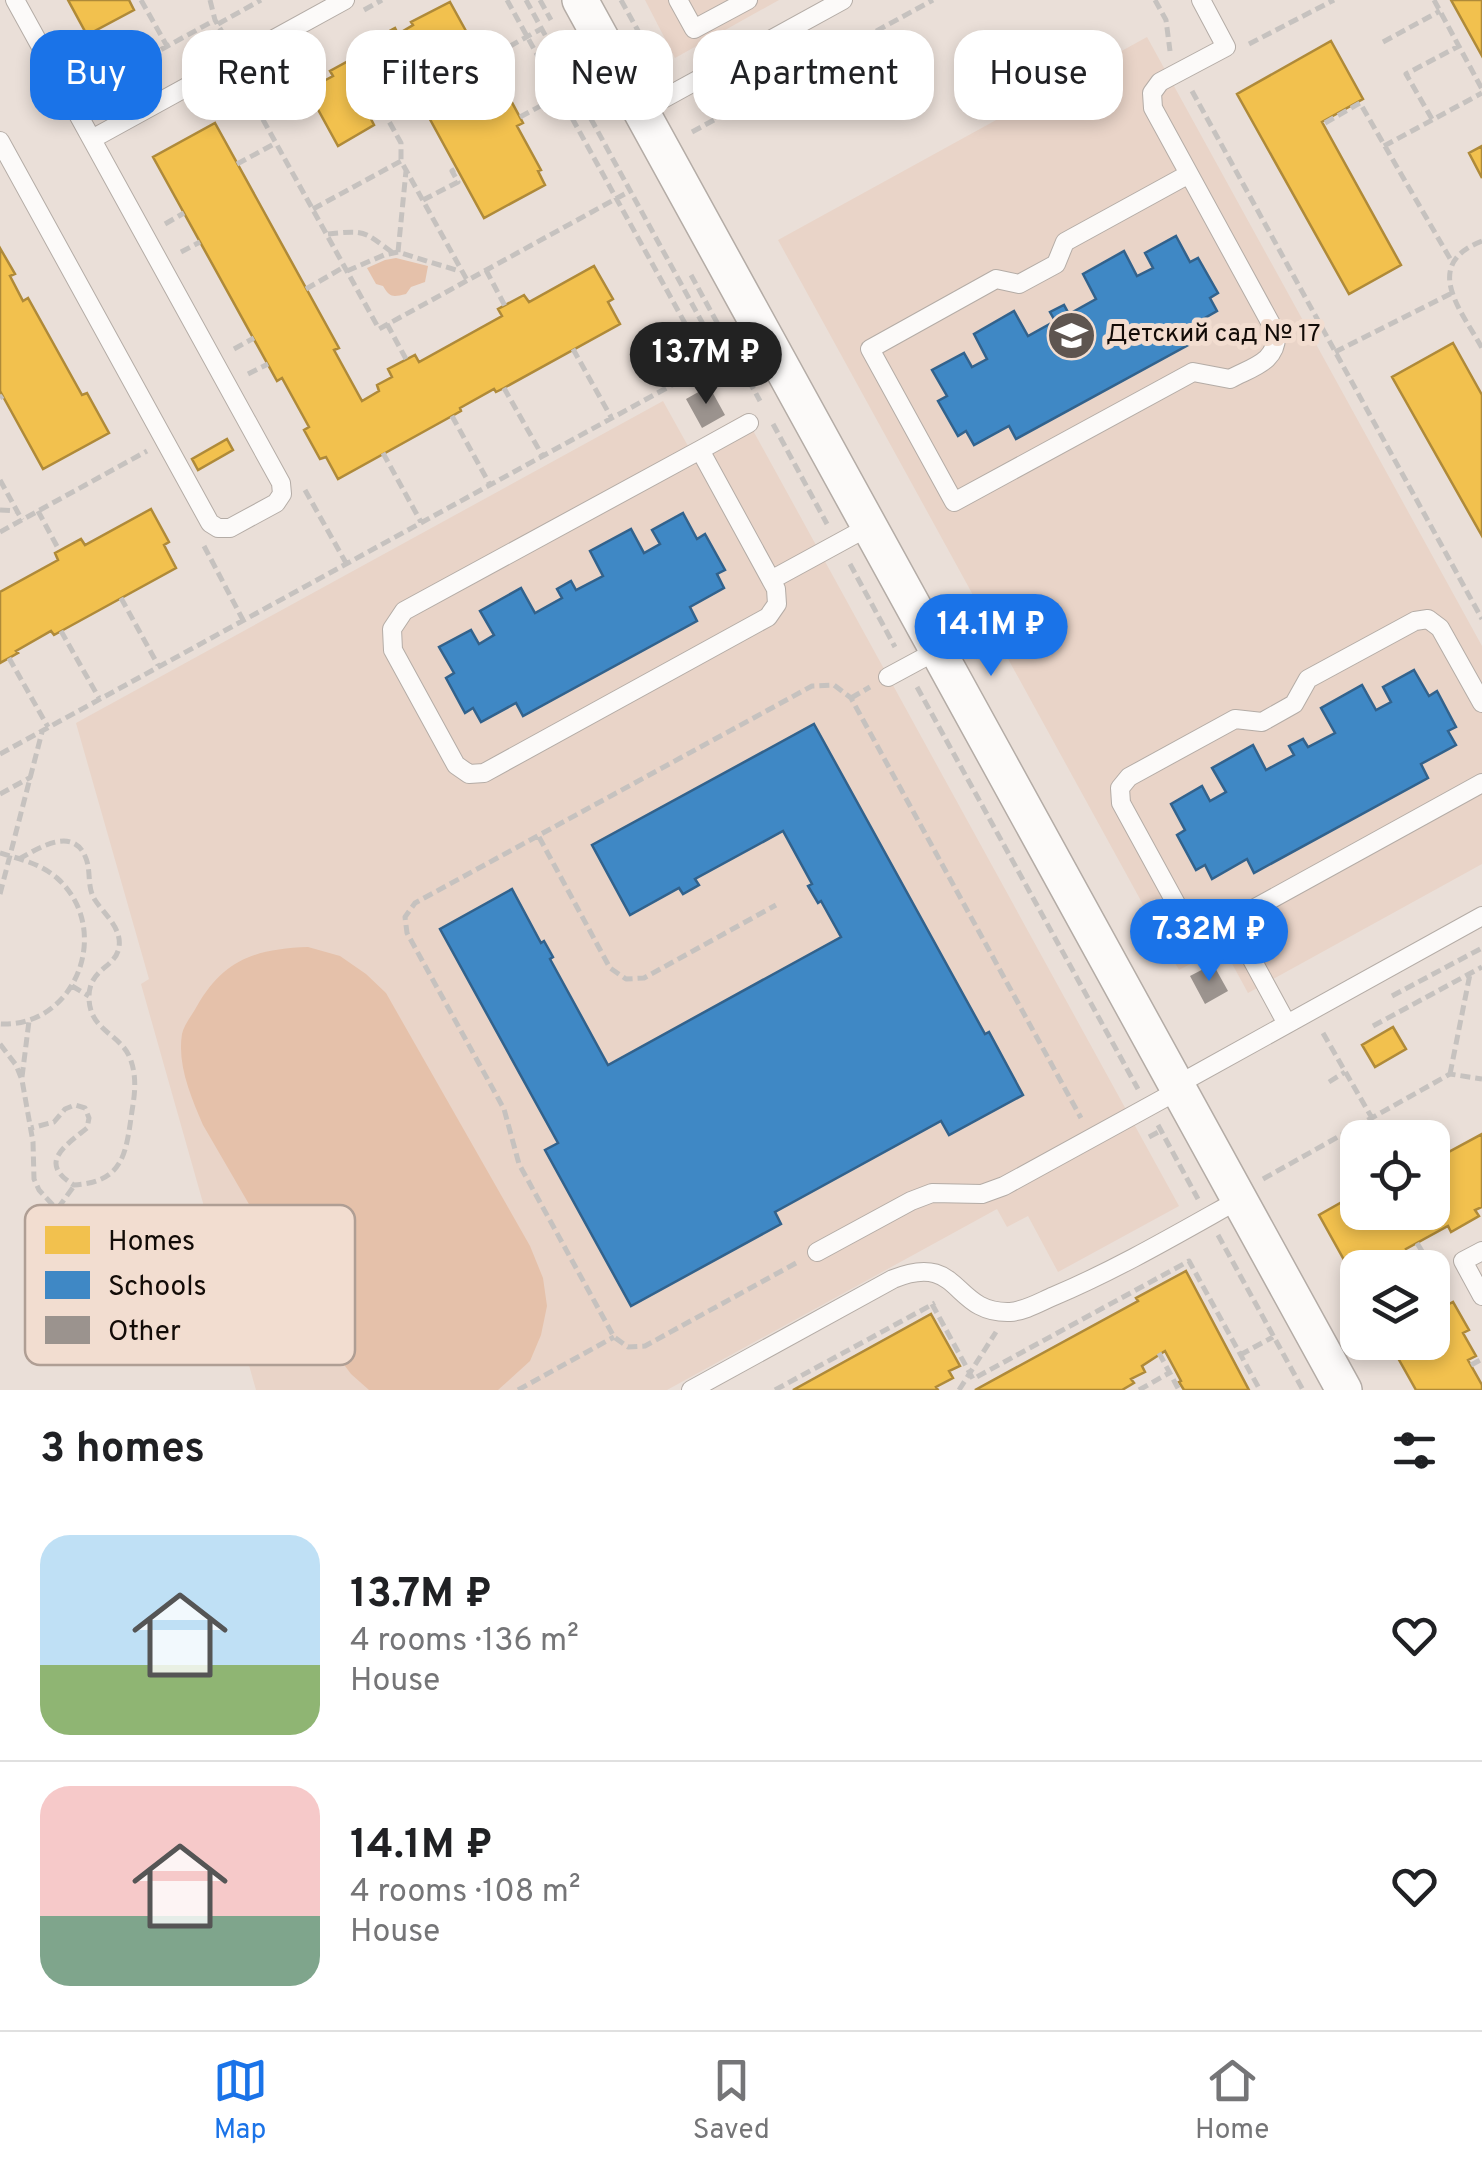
<!DOCTYPE html>
<html lang="en">
<head>
<meta charset="utf-8">
<style>
	body { margin:0; font-family:Overpass,sans-serif; background:#f6f6f6; color:#202124; height:100vh; display:flex; flex-direction:column; font-size:38px; white-space:nowrap }
	* { box-sizing:border-box; margin:0 }
	p { font-size:32px; color:#757577 }
	.icon { flex:none; width:55px; height:55px; fill:none; stroke:currentColor; stroke-width:2; stroke-linecap:round; stroke-linejoin:round }
	.map { position:relative; height:1390px; overflow:hidden }
	.sheet { display:flex; flex-direction:column; background:#fff; flex:1 }
	.sheet>* { flex:none }
	.banner { position:absolute; left:30px; top:30px; width:1422px; height:90px; display:flex; gap:20px }
	.tools { position:absolute; left:1340px; top:1120px; display:grid; gap:20px }
	.tools a { display:grid; place-items:center; width:110px; height:110px; border-radius:20px; background:#fff; box-shadow:0 5px 15px #0003; font-size:50px }
	.price { position:absolute; translate:-50% -85px; padding:0 22px; border-radius:35px; background:#1a73e8; color:#fff; font-size:32px; line-height:65px; filter:drop-shadow(0 2px 5px #0008) }
	.price::after { content:''; position:absolute; left:50%; top:60px; width:30px; height:22px; margin-left:-15px; background:inherit; clip-path:polygon(0 0,100% 0,50% 100%) }
	.price.on { background:#222; color:#fff }
	ul { padding:0; list-style:none }
	li { display:flex; align-items:center; gap:30px; height:250px; padding:0 40px }
	li+li { border-top:2px solid #e0e0e0 }
	li span { display:grid; place-items:center; flex:none; width:280px; height:200px; border-radius:30px; color:#555 }
	li>.icon { margin-inline-start:auto }
	span .icon { width:120px; height:120px; fill:#fffc; stroke-width:1 }
	li b { font-size:42px }
	h2 { display:flex; justify-content:space-between; align-items:center; height:120px; padding:0 40px; font-size:42px }
	.tag { padding:0 35px; border-radius:30px; background:#fff; box-shadow:0 5px 15px #0003; font-size:35px; line-height:90px }
	.tag.on { background:#1a73e8; color:#fff }
	.tabs { display:flex; justify-content:space-around; align-items:center; height:140px; border-top:2px solid #e0e0e0; background:#fff; font-size:28px; color:#757577 }
	.tabs a { display:grid; justify-items:center; gap:5px }
	.tabs .on { color:#1a73e8 }
	.map>svg:first-child { display:block }
	.built { fill:#e9d4c8 }
	.green { fill:#e5c1aa }
	.homes { fill:#f2c14e; stroke:#af8a39; stroke-width:2.5 }
	.schools { fill:#3f88c5; stroke:#32628c; stroke-width:2.5 }
	.building { fill:#9b938e }
	.lines { fill:none; stroke-linecap:round; stroke-linejoin:round }
	.lane-casing { stroke:#b4aca6; stroke-width:20 }
	.street-casing { stroke:#b4aca6; stroke-width:38 }
	.path { stroke:#c6c2bf; stroke-width:5; stroke-dasharray:10 5; stroke-linecap:butt }
	.lane { stroke:#fcfaf9; stroke-width:18 }
	.street { stroke:#fcfaf9; stroke-width:35 }
	.labels { text-anchor:middle; dominant-baseline:central; stroke-width:10; stroke-linejoin:round; paint-order:stroke }
	.poi-label { font-size:25px; fill:#120b07; stroke:#f2ddd0; text-anchor:start }
	.key { fill:#f2ddd0; stroke:#af9e94; stroke-width:2.5 }
	.key-label { font-size:28px; fill:#120b07 }
</style>
</head>
<body>
<div class="map">
<svg width="1482" height="1390" viewBox="0 0 1482 1390">
	<rect width="100%" height="100%" fill="#eadfd8"/>
	<path class="built" d="M645 0H779L675 58Z
		M1147 37 1482 646V864L1248 993 1223 947 1179 970 778 240Z
		M663 401 688 446 744 414 1179 1206 1058 1272 1028 1216 1007 1227 997 1209 667 1390H256L141 984 149 979 76 723Z"/>
	<path class="green" d="M396 258 428 266 425 282 411 287 406 294C393 297 390 298 383 286L376 284 367 268 385 260Z
		M308 947 340 956 366 974 386 993 530 1246 543 1278 547 1306 541 1335 530 1361 498 1390H369L351 1374 336 1354 203 1125C191 1097 177 1065 182 1034 184 1025 192 1015 197 1006 224 959 256 949 308 947Z"/>
	<path class="homes" d="M68 0H129L134 10 87 35Z
		M1451 0H1482V56Z
		M450 2 503 98 508 95 523 123 517 126 541 170 538 171 545 185 484 218 415 92 370 117 374 125 338 146 309 93 321 86 320 83 333 76 330 71 359 55 355 50 395 28 398 34 413 25 411 22Z
		M1331 41 1363 99 1322 122 1401 265 1349 294 1237 94Z
		M100 73 116 103 104 110 87 80Z
		M215 123 339 348 334 350 362 401 379 391 377 385 392 377 388 369 415 355 419 362 502 316 498 309 524 295 529 302 594 266 613 299 608 302 620 324 504 388 496 392 494 389 460 408 461 411 338 479 326 457 320 459 304 430 309 427 282 378 277 381 153 157Z
		M1482 146V178L1469 153Z
		M0 248 15 274 10 276 23 301 28 298 82 395 87 393 109 433 43 469 0 391Z
		M1453 343 1482 395V536L1392 377Z
		M227 439 233 450 198 470 192 459Z
		M151 509 169 542 164 545 176 568 54 635 51 631 16 651 18 653 0 663V592L58 560 55 553 81 539 85 545Z
		M1393 1027 1406 1049 1375 1067 1362 1045Z
		M1482 1134V1207L1475 1210 1479 1216 1451 1232 1448 1226 1406 1249 1417 1268H1358V1285L1319 1215 1358 1193V1212H1432V1161Z
		M1186 1271 1249 1390H1184L1179 1382 1181 1381 1165 1351 1142 1366 1145 1372 1131 1379 1134 1383 1122 1390H975L1138 1301 1136 1298Z
		M1434 1281 1447 1305 1453 1302 1469 1330 1463 1333 1476 1356 1468 1360 1482 1385V1390H1416L1389 1342H1432Z
		M931 1314 960 1366 949 1371 953 1378 936 1387 938 1390H793Z"/>
	<path class="schools" d="M1176 236 1190 262 1198 258 1218 293 1210 298 1217 311 1182 331 1190 344 1016 439 1009 426 974 445 966 431 958 436 938 401 947 396 932 370 964 353 972 367 987 359 974 334 1014 311 1028 336 1055 321 1050 312 1064 305 1069 314 1096 299 1083 274 1124 251 1137 276 1153 268 1145 253Z
		M683 513 697 539 705 534 725 570 717 574 724 588 690 607 697 621 523 716 516 703 481 722 473 708 465 713 446 678 454 673 439 647 471 630 479 644 494 635 480 611 521 588 535 613 562 598 557 589 571 581 576 590 603 576 590 551 631 529 644 553 660 544 652 530Z
		M1414 670 1429 696 1437 691 1456 727 1448 731 1456 745 1421 764 1428 778 1254 873 1247 859 1212 879 1205 865 1196 870 1177 835 1185 830 1171 804 1202 786 1210 801 1226 792 1212 768 1253 745 1266 770 1294 755 1289 746 1303 739 1308 747 1335 733 1321 708 1362 685 1376 710 1391 702 1383 687Z
		M814 724 985 1034 989 1032 1023 1095 949 1135 941 1121 775 1212 781 1224 631 1306 545 1150 558 1143 440 929 512 889 541 943 544 941 553 957 550 959 608 1065 841 937 821 901 818 903 808 886 812 884 783 831 695 879 699 885 683 894 679 888 630 915 592 845Z"/>
	<path class="building" d="M709 386 725 415 702 428 686 399Z
		M1213 964 1228 991 1205 1004 1190 976Z"/>
	<g class="lines">
		<defs>
			<path id="lane" d="M678 0 694 29 748 0
				M641 111 843 0
				M92 139 345 0
				M0 141 210 523 218 528H230L276 503 282 494 281 483 15 0
				M1189 174 1065 242 1056 264 1019 284 996 279 870 349 954 502 1193 372 1230 379C1252 367 1278 362 1276 333L1153 108 1152 93 1160 82 1226 47 1201 0
				M700 450 776 589 777 604 768 617 484 773 469 774 456 765 393 650 392 629 404 611 700 450 749 423
				M771 580 870 526
				M888 677 938 650
				M1482 703 1440 628 1428 619 1415 621 1308 679 1294 704 1262 722 1235 719 1129 777 1120 788 1121 803 1185 920 1199 929H1217L1482 783
				M1231 921 1287 1024
				M1177 1085 1482 916
				M1482 1251 1463 1261 1482 1296
				M817 1252 911 1201 932 1193 982 1194 1004 1186 1179 1090
				M691 1390 893 1279C962 1251 951 1314 1010 1312 1025 1311 1040 1302 1054 1296 1118 1269 1179 1233 1240 1199"/>
			<path id="street" d="M580 0 1344 1390"/>
		</defs>
		<use href="#lane" class="lane-casing"/>
		<use href="#street" class="street-casing"/>
		<path class="path" d="M141 0 167 46
			M210 0 215 20 226 39
			M507 0 708 365
			M526 0 721 357
			M540 0 551 20
			M621 0 663 76
			M1155 0 1166 20 1170 51
			M1434 0 1482 89
			M364 10 382 0
			M218 24 261 0
			M1383 42 1440 11
			M1249 44 1334 0
			M483 61 541 29
			M77 72 101 59 111 77 215 20
			M241 80 379 329 630 191
			M1192 91 1482 619
			M397 102 400 108 386 116 401 143V161
			M520 117 574 88
			M1432 119 1406 74 1459 46
			M1325 123 1360 103 1452 262
			M692 132 933 0
			M1384 146 1482 93
			M237 164 276 143
			M423 200 458 182 452 171 457 168
			M313 209 401 161 467 280
			M165 224 184 213
			M328 234C366 230 363 231 393 253
			M1482 241C1421 265 1461 310 1482 348
			M181 252 200 242
			M398 252 406 171
			M486 270 505 306
			M347 271 384 255 398 252 459 271
			M691 275 760 401
			M306 289 344 267
			M387 324 406 359
			M234 349 254 338
			M573 349 611 417
			M1335 352 1452 293
			M248 374 268 364
			M504 388 542 455
			M0 398 3 396
			M452 416 489 483
			M773 424 827 524
			M383 453 421 522
			M0 480 22 520
			M305 490 346 563
			M0 510 17 511
			M38 511 59 550
			M0 532 147 451
			M204 546 243 620
			M850 564 895 647
			M121 598 158 665
			M61 631 99 698
			M9 658 48 727
			M917 687 1138 1089
			M851 698 870 687
			M0 754 734 351
			M0 794 31 777
			M539 837 610 968 626 979 644 978 776 905
			M0 853C20 859 41 864 57 878 114 929 76 1028 0 1024
			M19 859C37 849 72 826 85 856 92 871 86 886 95 900 104 914 122 928 119 947 116 968 89 968 89 997 89 1031 120 1033 130 1058 137 1076 135 1093 132 1111 126 1153 124 1182 74 1185 37 1163 65 1146 87 1128L89 1118 85 1108 75 1105 65 1109 54 1122 31 1128
			M0 894 42 732
			M72 986 89 996
			M1392 996 1482 948
			M1373 1026 1482 967
			M1323 1033 1372 1118
			M0 1044 16 1065 22 1080 33 1142 34 1179 39 1190 64 1217 76 1270
			M1450 1074 1470 974
			M22 1077 29 1021
			M1329 1082 1345 1072
			M1158 1125 1198 1199
			M1353 1128 1358 1138
			M1149 1137 1162 1130
			M1263 1179 1450 1074 1482 1079
			M58 1208 74 1186
			M1218 1235 1303 1390
			M1417 1243 1432 1268
			M796 1263 645 1346 628 1347 614 1337 519 1164 504 1109 407 933 405 917 415 903 812 686 834 685 851 698 1081 1118
			M1432 1269 1436 1274 1432 1276
			M932 1304 973 1379 1189 1261 1260 1390
			M1345 1325 1358 1318
			M1159 1353 1179 1390
			M1240 1355 1273 1337
			M1471 1365 1482 1359
			M518 1390 614 1337
			M775 1390 935 1303
			M959 1390 996 1332
			M1139 1390 1169 1373"/>
		<use href="#lane" class="lane"/>
		<use href="#street" class="street"/>
	</g>
	<defs>
		<symbol id="school-disc" viewBox="-11 -11 22 22"><circle r="9.5" fill="#5e5550" stroke="#f2ddd0"/><path d="M0-5L7-2L0 1L-7-2ZM-4 1L0 2.5L4 1V4Q0 6-4 4Z" fill="#fff"/></symbol>
	</defs>
	<g fill-rule="evenodd">
		<use href="#school-disc" x="1044" y="308" width="55" height="55"/>
	</g>
	<g class="labels">
		<g class="poi-label">
			<text x="1106" y="335">Детский сад № 17</text>
		</g>
	</g>
	<rect x="25" y="1205" width="330" height="160" rx="15" class="key"/>
	<rect x="45" y="1226" width="45" height="28" fill="#f2c14e"/>
	<rect x="45" y="1271" width="45" height="28" fill="#3f88c5"/>
	<rect x="45" y="1316" width="45" height="28" fill="#9b938e"/>
	<g class="key-label">
		<text x="108" y="1250">Homes</text>
		<text x="108" y="1295">Schools</text>
		<text x="108" y="1340">Other</text>
	</g>
</svg>
<div class="tools">
<a><svg class="icon" aria-label="locate" viewBox="0 0 24 24"><circle cx="12" cy="12" r="6"/><path d="M12 2v4M12 18v4M2 12h4M18 12h4"/></svg></a>
<a><svg class="icon" aria-label="layers" viewBox="0 0 24 24"><path d="M12 4l9 5-9 5-9-5zM3 14l9 5 9-5"/></svg></a>
</div>
<b class="price on" style="left:706px;top:407px">13.7M ₽</b>
<b class="price" style="left:991px;top:679px">14.1M ₽</b>
<b class="price" style="left:1209px;top:984px">7.32M ₽</b>
<div class="banner">
<a class="tag on">Buy</a>
<a class="tag">Rent</a>
<a class="tag">Filters</a>
<a class="tag">New</a>
<a class="tag">Apartment</a>
<a class="tag">House</a>
</div>
</div>
<section class="sheet">
<h2>3 homes<svg class="icon" aria-label="filters" viewBox="0 0 24 24"><path d="M4 7h16M4 17h16"/><circle cx="9" cy="7" r="2"/><circle cx="15" cy="17" r="2"/></svg></h2>
<ul>
<li><span style="background:linear-gradient(#bfe0f5 65%,#8fb573 0)"><svg class="icon" aria-label="home" viewBox="0 0 24 24"><path d="M3 11l9-7 9 7M6 9v11h12V9"/></svg></span><div><b>13.7M ₽</b><p>4 rooms · 136 m²</p><p>House</p></div><svg class="icon" aria-label="heart" viewBox="0 0 24 24"><path d="M12 20l-8-8c-3-5 5-10 8-4 3-6 11-1 8 4z"/></svg></li>
<li><span style="background:linear-gradient(#f6c9c9 65%,#7fa58c 0)"><svg class="icon" aria-label="home" viewBox="0 0 24 24"><path d="M3 11l9-7 9 7M6 9v11h12V9"/></svg></span><div><b>14.1M ₽</b><p>4 rooms · 108 m²</p><p>House</p></div><svg class="icon" aria-label="heart" viewBox="0 0 24 24"><path d="M12 20l-8-8c-3-5 5-10 8-4 3-6 11-1 8 4z"/></svg></li>
</ul>
</section>
<nav class="tabs">
<a class="on"><svg class="icon" aria-label="map" viewBox="0 0 24 24"><path d="M3 6l6-2 6 2 6-2v14l-6 2-6-2-6 2zM9 4v14M15 6v14"/></svg>Map</a>
<a><svg class="icon" aria-label="saved" viewBox="0 0 24 24"><path d="M7 4h10v16l-5-4-5 4z"/></svg>Saved</a>
<a><svg class="icon" aria-label="home" viewBox="0 0 24 24"><path d="M3 11l9-7 9 7M6 9v11h12V9"/></svg>Home</a>
</nav>
</body>
</html>
